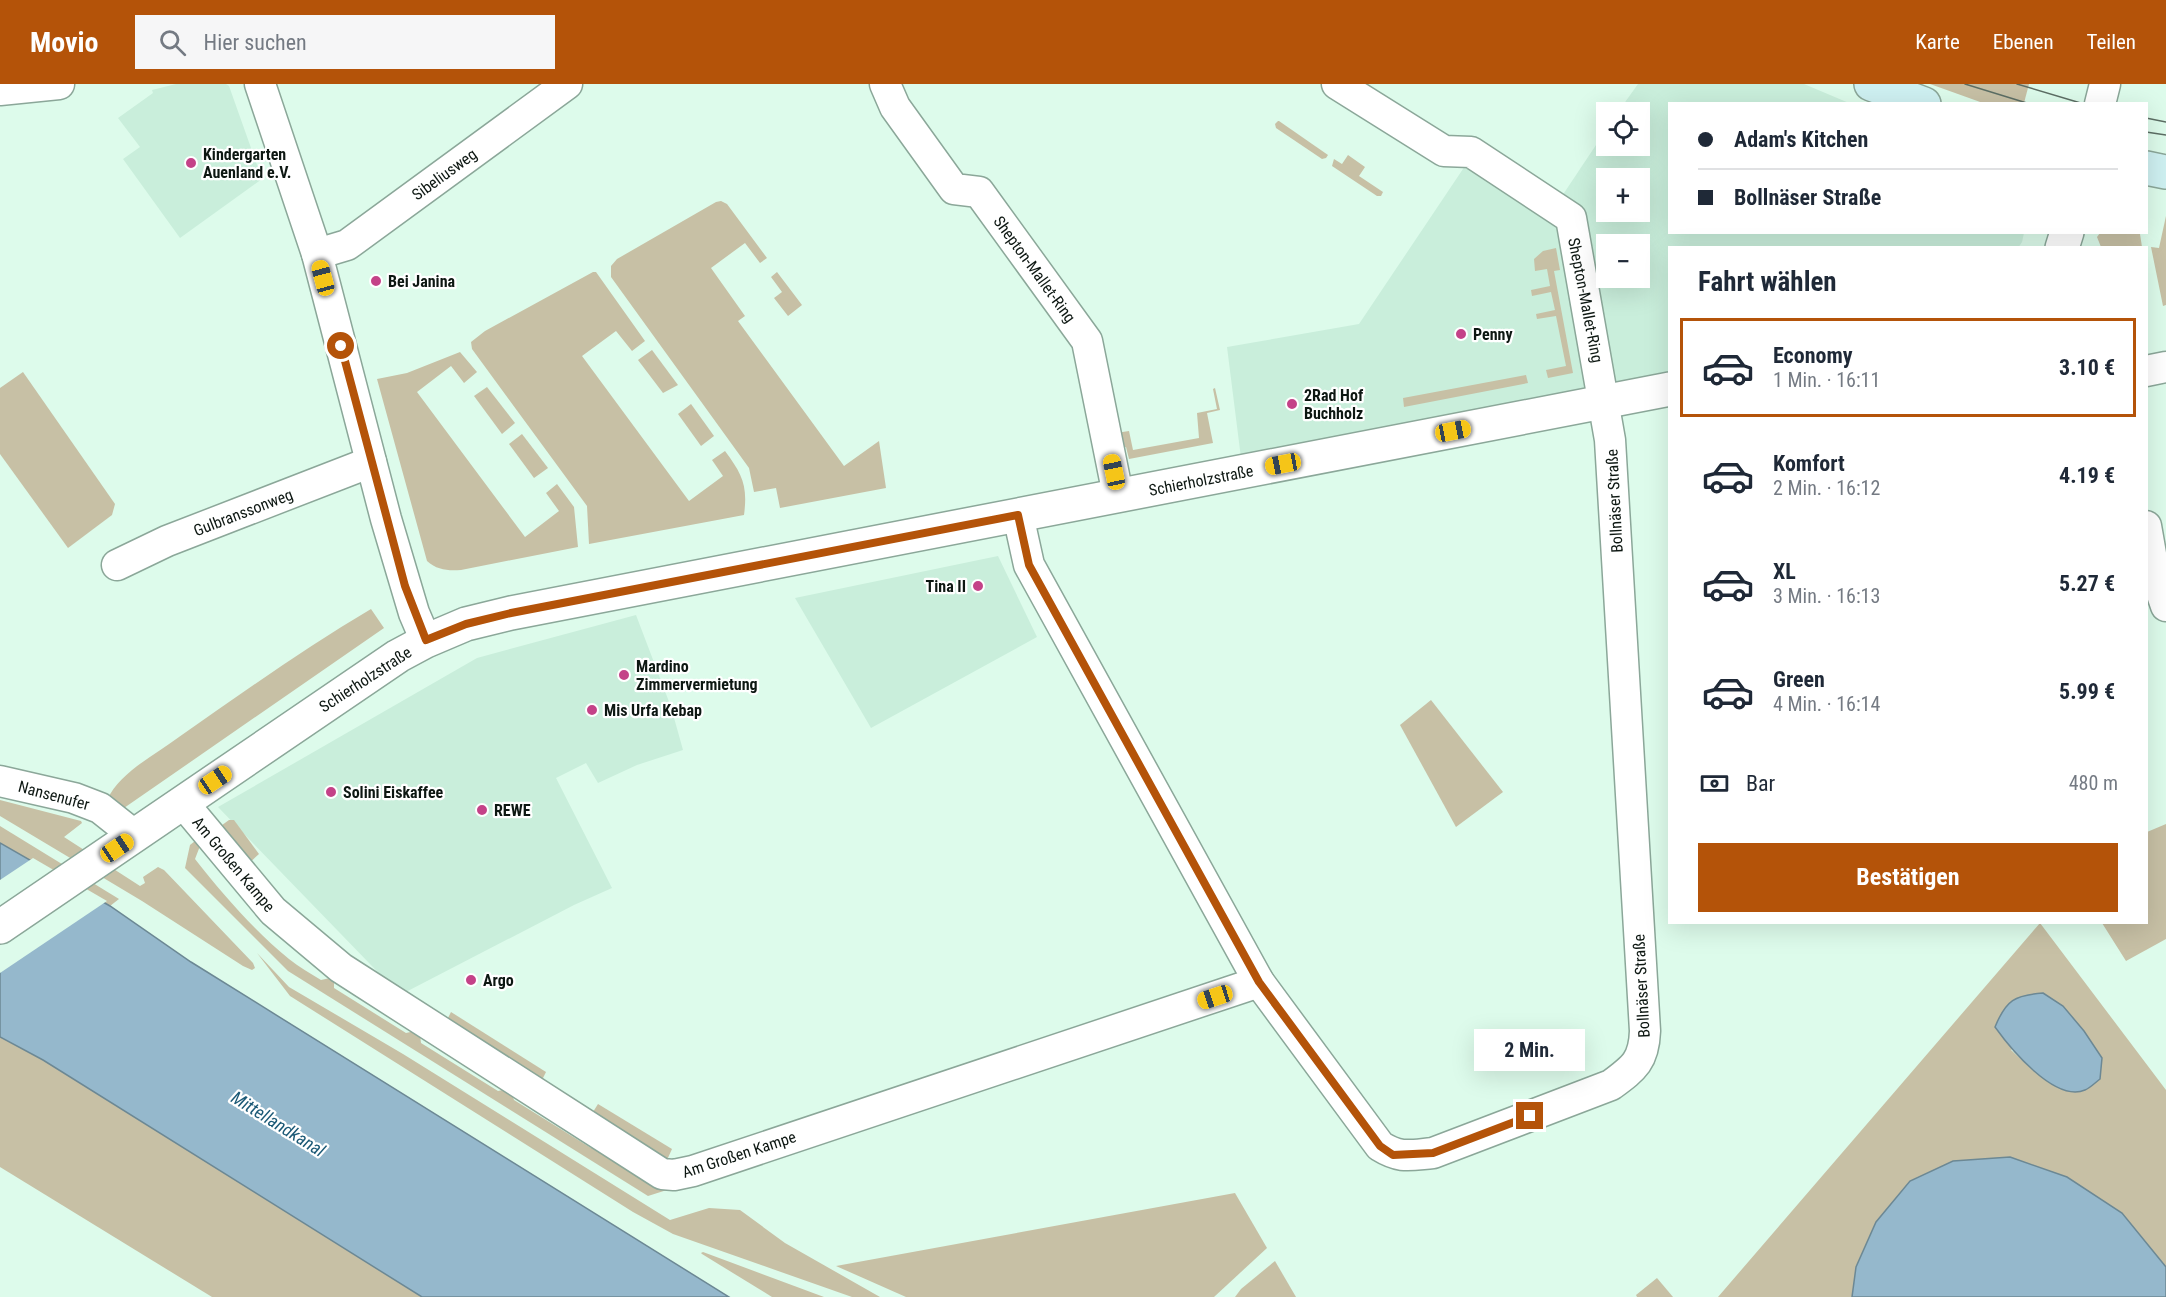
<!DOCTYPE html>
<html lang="de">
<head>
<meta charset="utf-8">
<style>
	:root { --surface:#fff; --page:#f6f6f7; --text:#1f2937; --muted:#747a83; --line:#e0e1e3; --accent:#b45309 }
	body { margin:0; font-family:"Roboto Condensed",sans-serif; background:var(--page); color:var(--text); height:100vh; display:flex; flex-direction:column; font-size:22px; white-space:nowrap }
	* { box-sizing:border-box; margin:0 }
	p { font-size:20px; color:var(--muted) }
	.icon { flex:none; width:33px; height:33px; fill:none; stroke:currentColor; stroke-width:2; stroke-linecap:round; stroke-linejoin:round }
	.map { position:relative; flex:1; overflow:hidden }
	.drawer { position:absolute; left:1668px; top:162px; width:480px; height:678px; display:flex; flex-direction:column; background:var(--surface); border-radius:0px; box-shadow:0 6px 24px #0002 }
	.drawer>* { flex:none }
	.top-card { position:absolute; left:1668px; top:18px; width:480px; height:132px; border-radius:0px; box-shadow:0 6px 24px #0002; display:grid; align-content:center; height:132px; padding:0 30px; background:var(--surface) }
	.buttons { position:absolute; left:1596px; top:18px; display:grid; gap:12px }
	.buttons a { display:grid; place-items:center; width:54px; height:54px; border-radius:0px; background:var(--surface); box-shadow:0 6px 24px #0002; font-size:30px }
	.end { position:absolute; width:27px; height:27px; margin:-14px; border:8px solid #b45309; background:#fff; box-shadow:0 0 0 3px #fff }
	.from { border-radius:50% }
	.bubble { position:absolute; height:42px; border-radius:0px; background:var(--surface); box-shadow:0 6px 24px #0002; font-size:20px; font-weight:700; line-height:42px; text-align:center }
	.car { position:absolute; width:18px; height:36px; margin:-18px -9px; border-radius:8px; box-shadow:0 0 4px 2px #0007; background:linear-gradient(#f5c518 24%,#345 0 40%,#f5c518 0 76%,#345 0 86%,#f5c518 0) }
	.top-card b { display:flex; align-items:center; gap:21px; height:57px; font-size:22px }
	.top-card b+b { border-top:2px solid var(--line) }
	.top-card i { width:15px; height:15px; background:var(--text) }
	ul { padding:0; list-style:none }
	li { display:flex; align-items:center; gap:18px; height:99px; margin:0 12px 9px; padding:0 18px; border:3px solid transparent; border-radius:0px }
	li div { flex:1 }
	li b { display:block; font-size:22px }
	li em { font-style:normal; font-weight:700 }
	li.current { border-color:var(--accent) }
	li>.icon { width:54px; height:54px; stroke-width:1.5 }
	h2 { padding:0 30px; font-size:27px; line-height:72px }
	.pay { display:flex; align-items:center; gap:15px; height:66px; padding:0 30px; font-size:22px }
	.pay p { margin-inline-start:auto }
	.button { display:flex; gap:12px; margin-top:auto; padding:12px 30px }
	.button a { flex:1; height:69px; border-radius:0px; background:var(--accent); color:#fff; font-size:24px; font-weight:700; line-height:69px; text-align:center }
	header { display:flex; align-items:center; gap:36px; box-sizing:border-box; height:84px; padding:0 30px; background:var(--accent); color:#fff }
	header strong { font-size:28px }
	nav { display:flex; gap:33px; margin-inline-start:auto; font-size:21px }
	.search { width:420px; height:54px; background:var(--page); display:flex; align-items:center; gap:15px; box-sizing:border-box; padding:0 21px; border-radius:0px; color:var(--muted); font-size:22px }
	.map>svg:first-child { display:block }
</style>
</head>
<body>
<header>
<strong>Movio</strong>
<div class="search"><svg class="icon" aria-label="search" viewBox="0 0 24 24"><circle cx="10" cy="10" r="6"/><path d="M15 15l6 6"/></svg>Hier suchen</div>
<nav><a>Karte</a><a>Ebenen</a><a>Teilen</a></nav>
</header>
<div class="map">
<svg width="2166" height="1213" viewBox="0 0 2166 1213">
	<rect width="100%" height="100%" fill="#ddfbeb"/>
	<g fill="#c9eedb" fill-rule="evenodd">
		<path d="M 176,0 L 226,0 L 229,2 L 262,95 L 180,154 L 123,75 L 140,63 L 118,34 L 153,9 L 152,6 Z"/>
		<path d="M 1638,0 L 1804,0 L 1849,19 L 1670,20 L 1670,148 L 2024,149 L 2022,158 L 2018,164 L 1670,164 L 1669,287 L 1241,374 L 1227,263 L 1359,240 L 1469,76 L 1550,130 L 1606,46 L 1606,62 L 1640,62 L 1640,28 L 1618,28 ZM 1606,94 L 1640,94 L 1640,128 L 1606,128 ZM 1606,160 L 1640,160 L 1640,194 L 1606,194 Z"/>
		<path d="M 998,472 L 1037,553 L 871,644 L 795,514 Z"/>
		<path d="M 636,531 L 671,623 L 683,666 L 637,681 L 598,699 L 586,679 L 556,694 L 612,804 L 574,821 L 400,911 L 218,723 L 477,574 Z"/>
	</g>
	<g fill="#c7c0a5" fill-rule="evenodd">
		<path d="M 1930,0 L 2029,0 L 2024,19 L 1983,19 Z"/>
		<path d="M 1278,37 L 1279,37 L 1328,71 L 1326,74 L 1322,75 L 1276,44 L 1275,40 Z"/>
		<path d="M 1348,71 L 1365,83 L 1359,92 L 1383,108 L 1381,112 L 1377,112 L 1332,82 L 1334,75 L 1342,80 Z"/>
		<path d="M 721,117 L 727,120 L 767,174 L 760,179 L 745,159 L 711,184 L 745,232 L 738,237 L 844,382 L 879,357 L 886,404 L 780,424 L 776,404 L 754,408 L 749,384 L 611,193 L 611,182 L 617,175 L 716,118 Z"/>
		<path d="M 2166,132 L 2166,221 L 2163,222 L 2151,163 L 2159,164 Z"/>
		<path d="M 2100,149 L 2140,150 L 2142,163 L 2101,163 L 2097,153 Z"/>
		<path d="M 1556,164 L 1560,186 L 1554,187 L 1573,289 L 1548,294 L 1546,286 L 1566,282 L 1556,232 L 1537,235 L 1536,230 L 1555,226 L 1551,208 L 1532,212 L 1531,206 L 1550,202 L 1547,185 L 1535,187 L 1534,175 L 1543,167 Z"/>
		<path d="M 593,188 L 596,188 L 645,257 L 632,267 L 616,247 L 582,272 L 689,417 L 723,392 L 712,376 L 725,367 C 742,390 748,401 744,431 L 589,460 L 587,422 L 472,265 L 471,258 L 485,247 Z"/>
		<path d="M 777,188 L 802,221 L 788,232 L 774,214 L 782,208 L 771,193 Z"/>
		<path d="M 652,266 L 678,301 L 663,309 L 638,276 Z"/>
		<path d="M 460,268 L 477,288 L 464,299 L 451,282 L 417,308 L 525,453 L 559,427 L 546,409 L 557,400 L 574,423 L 578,463 L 461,486 C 448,487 437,486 427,477 L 377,295 L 407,289 Z"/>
		<path d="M 23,288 L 115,420 L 112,431 L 68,464 L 0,370 L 0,304 Z"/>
		<path d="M 1526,291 L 1528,299 L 1404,323 L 1403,314 Z"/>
		<path d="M 487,303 L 515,339 L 502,350 L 474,312 Z"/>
		<path d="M 1215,304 L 1220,326 L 1207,329 L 1213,359 L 1129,375 L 1126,363 L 1120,365 L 1116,349 L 1129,347 L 1133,366 L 1199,354 L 1197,329 L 1217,325 L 1213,305 Z"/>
		<path d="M 691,320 L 714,352 L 701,362 L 678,330 Z"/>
		<path d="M 522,350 L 548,384 L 534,394 L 509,360 Z"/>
		<path d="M 371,525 L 384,544 L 124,724 L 107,716 C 120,688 155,671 179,653 C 242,609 305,564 371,525 Z"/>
		<path d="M 1431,616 L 1503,708 L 1456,743 L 1400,641 Z"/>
		<path d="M 0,716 L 81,737 L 82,739 L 64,753 L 140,802 L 145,799 L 143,793 L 158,783 L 164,786 L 253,879 L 255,884 L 252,886 L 243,882 L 142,817 L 0,732 Z"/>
		<path d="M 229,736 L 234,736 L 259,770 L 246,782 L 218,744 Z"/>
		<path d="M 2166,740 L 2166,855 L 2126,877 L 2102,839 L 2146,838 L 2147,748 Z"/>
		<path d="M 0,742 L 119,815 L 110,822 L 0,759 Z"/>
		<path d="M 195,757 L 200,762 L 195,775 C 223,811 255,847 289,875 C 299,883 310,889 321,896 L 330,894 L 334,896 L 334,904 L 406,949 L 415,947 L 420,950 L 421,959 L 498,1007 L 507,1005 L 511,1007 L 514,1016 L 591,1064 L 601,1062 L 604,1065 L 605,1072 L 636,1091 L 644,1090 L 670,1105 L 648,1112 L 288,887 L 185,784 L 190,761 Z"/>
		<path d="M 2040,839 L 2166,1006 L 2166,1183 L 2122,1129 L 1910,1097 L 1876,1138 L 1856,1183 L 1852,1213 L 1718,1213 ZM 2063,922 L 2084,947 L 2102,974 L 2065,1007 L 2036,989 L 2011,966 Z"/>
		<path d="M 257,869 L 289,903 L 403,970 L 670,1136 L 709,1124 L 740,1126 L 785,1159 L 880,1213 L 852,1213 L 673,1150 L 633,1128 L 290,912 Z"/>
		<path d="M 451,928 L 546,988 L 541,998 L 446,938 Z"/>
		<path d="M 0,953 L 43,976 L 422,1213 L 212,1213 L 0,1083 Z"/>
		<path d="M 598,1020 L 672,1065 L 667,1076 L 593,1028 Z"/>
		<path d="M 1235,1109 L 1267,1164 L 1214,1213 L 906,1213 L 836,1182 Z"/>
		<path d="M 703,1168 L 824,1213 L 772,1213 L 702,1170 L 701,1169 Z"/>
		<path d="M 1275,1177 L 1296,1213 L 1235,1213 L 1241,1205 Z"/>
		<path d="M 1657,1194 L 1673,1213 L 1637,1213 L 1636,1211 Z"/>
	</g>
	<g fill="#95b8cc" stroke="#6c8894" stroke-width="1.5">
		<path d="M 0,759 L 110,822 L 191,878 L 729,1213 L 422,1213 L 43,976 L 0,953 Z"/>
		<path d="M 2043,909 L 2063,922 L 2084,947 L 2102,974 L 2100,995 C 2096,998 2090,1004 2085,1006 C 2055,1019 2010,964 1995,943 C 2006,916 2015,911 2043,909 Z"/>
		<path d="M 2010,1073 L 2067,1093 L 2122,1129 L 2166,1183 L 2166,1213 L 1852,1213 L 1856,1183 L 1876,1138 L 1910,1097 L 1953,1077 Z"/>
	</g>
	<path fill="#ddfbeb" d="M 33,774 L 107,817 L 0,889 L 0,796 Z"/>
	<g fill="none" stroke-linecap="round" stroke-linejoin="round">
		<defs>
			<g id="minor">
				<path d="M 260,0 L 317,170 L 386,435 L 414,529 L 426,557"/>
				<path d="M 885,0 L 895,23 L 954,105 L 979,108 L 1087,257 L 1118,411"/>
				<path d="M 0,6 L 59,0"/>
				<path d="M 2100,20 L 2105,0"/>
				<path d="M 317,170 L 347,161 L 567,0"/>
				<path d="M 2146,287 L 2166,283"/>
				<path d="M 1018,431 L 1029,481 L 1259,898 L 1380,1062 C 1401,1075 1410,1071 1433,1069 L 1611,1001 C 1634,984 1644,977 1645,947 L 1610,356 L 1571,134 L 1471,68 L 1444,67 L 1337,0"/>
				<path d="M 2146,442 L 2154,487 L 2166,522"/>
				<path d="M 117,481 L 167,457 L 371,378"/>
				<path d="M 0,697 L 74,714 L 100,724 L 134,751"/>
				<path d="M 183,719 L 273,827 L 341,884 L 662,1090 L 674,1091 L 693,1087 L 1259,898"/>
			</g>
			<g id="tertiary">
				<path d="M 2062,164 L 2067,148"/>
				<path d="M 0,843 L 398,572 L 426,557 L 466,540 L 511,529 L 1670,305"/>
			</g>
			<g id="secondary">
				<path d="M 1871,0 L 1924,20"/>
				<path d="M 2146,84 L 2166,88"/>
			</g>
		</defs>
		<use href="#minor" stroke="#8ba799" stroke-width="33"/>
		<use href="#tertiary" stroke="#8ba799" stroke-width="36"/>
		<use href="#secondary" stroke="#8ba799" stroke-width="36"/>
		<use href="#minor" stroke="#fff" stroke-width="30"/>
		<use href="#tertiary" stroke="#fff" stroke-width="33"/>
		<use href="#secondary" stroke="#cef0f1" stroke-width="33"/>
		<g stroke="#5c6e64" stroke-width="1.5">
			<path d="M 1965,0 L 2030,20"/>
			<path d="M 2017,0 L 2084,20"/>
			<path d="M 2146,34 L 2166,38"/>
			<path d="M 2146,48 L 2166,51"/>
		</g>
	</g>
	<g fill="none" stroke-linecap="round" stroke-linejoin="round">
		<path stroke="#b45309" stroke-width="8" d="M 341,262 L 405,502 L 426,556 L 466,540 L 511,529 L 1018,431 L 1029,481 L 1259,898 L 1380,1062 L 1393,1071 L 1433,1069 L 1530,1032"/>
	</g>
	<g fill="#c44288" stroke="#fff" stroke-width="2">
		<circle cx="191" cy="79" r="6"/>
		<circle cx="376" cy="197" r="6"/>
		<circle cx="1461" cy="250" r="6"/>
		<circle cx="1292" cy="320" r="6"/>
		<circle cx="978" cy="502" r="6"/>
		<circle cx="624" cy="591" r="6"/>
		<circle cx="592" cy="626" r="6"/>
		<circle cx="331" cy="708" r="6"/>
		<circle cx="482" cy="726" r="6"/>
		<circle cx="471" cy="896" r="6"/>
	</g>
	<g text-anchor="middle" stroke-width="4.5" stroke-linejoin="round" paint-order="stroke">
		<g font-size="16" font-weight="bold" fill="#0d1712" stroke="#fff" text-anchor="start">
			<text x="203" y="76">Kindergarten<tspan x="203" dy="18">Auenland e.V.</tspan></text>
			<text x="388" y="203">Bei Janina</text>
			<text x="1473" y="256">Penny</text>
			<text x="1304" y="317">2Rad Hof<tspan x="1304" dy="18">Buchholz</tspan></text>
			<text x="966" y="508" text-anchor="end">Tina II</text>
			<text x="636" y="588">Mardino<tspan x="636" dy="18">Zimmervermietung</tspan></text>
			<text x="604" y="632">Mis Urfa Kebap</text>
			<text x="343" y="714">Solini Eiskaffee</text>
			<text x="494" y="732">REWE</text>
			<text x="483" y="902">Argo</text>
		</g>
		<g font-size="16" fill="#0d1712" stroke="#fff">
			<text transform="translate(444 90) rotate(-36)" y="6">Sibeliusweg</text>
			<text transform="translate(1035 185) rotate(54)" y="6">Shepton-Mallet-Ring</text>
			<text transform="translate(1586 216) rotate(79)" y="6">Shepton-Mallet-Ring</text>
			<text transform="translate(1201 396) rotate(-11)" y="6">Schierholzstraße</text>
			<text transform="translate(1614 417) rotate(-93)" y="6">Bollnäser Straße</text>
			<text transform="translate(243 428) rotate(-21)" y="6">Gulbranssonweg</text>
			<text transform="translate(365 595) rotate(-33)" y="6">Schierholzstraße</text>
			<text transform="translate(54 711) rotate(15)" y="6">Nansenufer</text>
			<text transform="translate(234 780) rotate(50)" y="6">Am Großen Kampe</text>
			<text transform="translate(1641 902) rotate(-93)" y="6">Bollnäser Straße</text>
			<text transform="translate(739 1070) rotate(-18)" y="6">Am Großen Kampe</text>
		</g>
		<g font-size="18" font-style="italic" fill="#1b5976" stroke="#fff">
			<text transform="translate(278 1040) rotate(32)" y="6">Mittellandkanal</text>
		</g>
	</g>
</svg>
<div class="buttons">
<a><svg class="icon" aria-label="locate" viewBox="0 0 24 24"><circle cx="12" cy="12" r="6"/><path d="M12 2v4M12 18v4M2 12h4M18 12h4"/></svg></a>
<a>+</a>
<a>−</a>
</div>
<i class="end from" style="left:341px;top:262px"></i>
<i class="end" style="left:1530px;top:1032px"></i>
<div class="bubble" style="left:1474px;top:945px;width:111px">2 Min.</div>
<i class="car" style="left:323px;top:194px;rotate:345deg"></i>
<i class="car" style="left:1453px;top:347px;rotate:79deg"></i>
<i class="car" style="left:1283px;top:380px;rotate:259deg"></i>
<i class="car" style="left:1114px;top:388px;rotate:348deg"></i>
<i class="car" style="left:215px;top:696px;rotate:56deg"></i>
<i class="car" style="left:117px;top:764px;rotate:56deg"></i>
<i class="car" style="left:1215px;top:913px;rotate:252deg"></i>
<div class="top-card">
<b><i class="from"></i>Adam's Kitchen</b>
<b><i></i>Bollnäser Straße</b>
</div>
<section class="drawer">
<h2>Fahrt wählen</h2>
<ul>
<li class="current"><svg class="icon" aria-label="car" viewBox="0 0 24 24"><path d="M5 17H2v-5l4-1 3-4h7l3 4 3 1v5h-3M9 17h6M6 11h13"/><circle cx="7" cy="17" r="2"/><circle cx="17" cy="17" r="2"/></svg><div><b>Economy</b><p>1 Min. · 16:11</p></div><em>3.10 €</em></li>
<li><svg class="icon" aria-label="car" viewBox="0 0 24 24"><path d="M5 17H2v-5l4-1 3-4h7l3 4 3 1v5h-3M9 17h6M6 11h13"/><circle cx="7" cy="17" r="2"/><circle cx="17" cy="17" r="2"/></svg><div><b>Komfort</b><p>2 Min. · 16:12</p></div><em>4.19 €</em></li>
<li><svg class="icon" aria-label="car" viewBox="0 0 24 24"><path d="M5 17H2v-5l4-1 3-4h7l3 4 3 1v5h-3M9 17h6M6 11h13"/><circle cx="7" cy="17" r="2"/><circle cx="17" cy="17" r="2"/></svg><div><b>XL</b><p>3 Min. · 16:13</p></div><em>5.27 €</em></li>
<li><svg class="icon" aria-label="car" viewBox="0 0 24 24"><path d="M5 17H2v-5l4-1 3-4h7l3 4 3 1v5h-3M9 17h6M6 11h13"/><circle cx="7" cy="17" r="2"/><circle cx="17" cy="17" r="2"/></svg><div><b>Green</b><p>4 Min. · 16:14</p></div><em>5.99 €</em></li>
</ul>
<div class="pay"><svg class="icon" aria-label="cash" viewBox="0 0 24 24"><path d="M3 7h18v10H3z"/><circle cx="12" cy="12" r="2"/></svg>Bar<p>480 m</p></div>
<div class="button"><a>Bestätigen</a></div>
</section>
</div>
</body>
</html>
